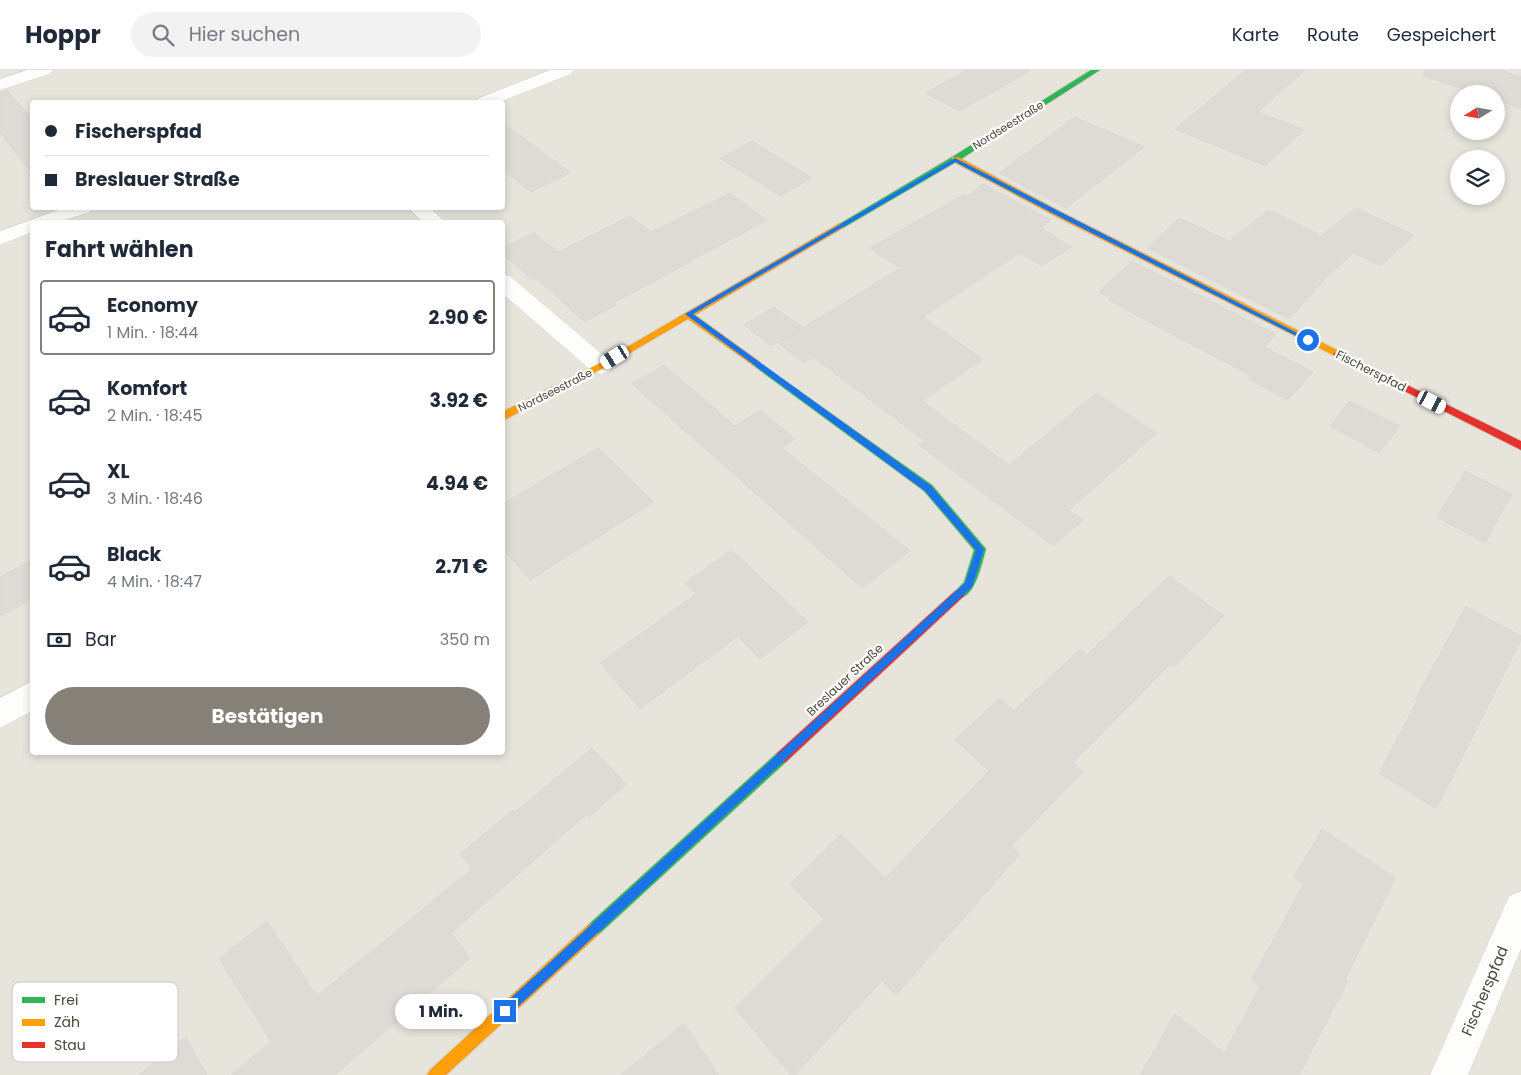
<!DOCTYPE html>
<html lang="de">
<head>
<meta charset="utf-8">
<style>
	:root { --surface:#fff; --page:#f2f2f3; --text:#1f2937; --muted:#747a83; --line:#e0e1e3; --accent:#868178 }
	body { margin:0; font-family:Poppins,sans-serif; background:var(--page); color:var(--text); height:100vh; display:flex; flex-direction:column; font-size:19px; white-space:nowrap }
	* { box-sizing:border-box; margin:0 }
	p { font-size:16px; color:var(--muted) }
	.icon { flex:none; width:28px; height:28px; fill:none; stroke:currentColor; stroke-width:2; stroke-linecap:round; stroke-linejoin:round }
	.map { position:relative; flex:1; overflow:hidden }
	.side { position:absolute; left:30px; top:150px; width:475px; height:535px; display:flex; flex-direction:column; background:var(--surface); border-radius:5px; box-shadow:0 2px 8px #0003 }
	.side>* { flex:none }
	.guide { position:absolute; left:30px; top:30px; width:475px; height:110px; border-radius:5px; box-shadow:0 2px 8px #0003; display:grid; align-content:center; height:110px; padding:0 15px; background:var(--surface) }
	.needle { width:32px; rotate:259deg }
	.buttons { position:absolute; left:1450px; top:15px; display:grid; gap:10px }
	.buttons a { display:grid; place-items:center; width:55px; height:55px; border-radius:50%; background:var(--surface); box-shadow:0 2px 8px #0003; font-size:25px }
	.end { position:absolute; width:22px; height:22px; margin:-11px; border:6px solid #1a73e8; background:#fff; box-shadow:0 0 0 2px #fff }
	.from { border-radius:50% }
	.bubble { position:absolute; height:35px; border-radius:18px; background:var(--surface); box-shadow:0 2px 8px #0003; font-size:16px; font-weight:700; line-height:35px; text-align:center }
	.car { position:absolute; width:15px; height:30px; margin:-15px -8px; border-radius:6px; box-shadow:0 0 4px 1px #0007; background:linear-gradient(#fff 24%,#345 0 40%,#fff 0 76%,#345 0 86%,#fff 0) }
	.guide b { display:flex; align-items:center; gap:18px; height:48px; font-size:19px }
	.guide b+b { border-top:1px solid var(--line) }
	.guide i { width:12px; height:12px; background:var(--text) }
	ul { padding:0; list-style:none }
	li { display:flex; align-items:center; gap:15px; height:75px; margin:0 10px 8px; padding:0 5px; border:2px solid transparent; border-radius:5px }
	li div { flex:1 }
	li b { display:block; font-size:19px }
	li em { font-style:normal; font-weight:700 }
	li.current { border-color:var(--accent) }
	li>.icon { width:45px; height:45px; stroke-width:1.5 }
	h2 { padding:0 15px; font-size:22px; line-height:60px }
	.pay { display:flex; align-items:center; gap:12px; height:55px; padding:0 15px; font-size:19px }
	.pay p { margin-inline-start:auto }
	.action { display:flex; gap:10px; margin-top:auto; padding:10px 15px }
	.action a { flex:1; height:58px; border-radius:30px; background:var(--accent); color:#fff; font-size:20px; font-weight:700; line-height:58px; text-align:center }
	header { display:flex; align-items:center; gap:30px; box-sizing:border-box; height:70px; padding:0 25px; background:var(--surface); border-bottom:1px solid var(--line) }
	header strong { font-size:24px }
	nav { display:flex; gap:28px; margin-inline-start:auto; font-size:18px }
	.search { width:350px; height:45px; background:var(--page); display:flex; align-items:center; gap:12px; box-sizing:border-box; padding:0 18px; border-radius:28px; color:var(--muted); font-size:19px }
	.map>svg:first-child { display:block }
</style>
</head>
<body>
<header>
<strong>Hoppr</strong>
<div class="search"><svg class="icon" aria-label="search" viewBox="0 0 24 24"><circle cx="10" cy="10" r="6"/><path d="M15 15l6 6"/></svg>Hier suchen</div>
<nav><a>Karte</a><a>Route</a><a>Gespeichert</a></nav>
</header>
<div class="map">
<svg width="1521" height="1005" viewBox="0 0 1521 1005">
	<rect width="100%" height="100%" fill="#f4f2ee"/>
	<path fill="#e7e4dc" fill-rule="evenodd" d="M 0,0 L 1521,0 L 1521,1005 L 0,1005 ZM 1459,24 L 1496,24 L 1496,61 L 1459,61 ZM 32,32 L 502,32 L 502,138 L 32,138 ZM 1459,89 L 1496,89 L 1496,126 L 1459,126 ZM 32,152 L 502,152 L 502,682 L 32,682 Z"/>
	<g fill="#dedbd6" stroke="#dcd9d4">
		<path d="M 967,0 L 1032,0 L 960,41 L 925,23 Z"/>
		<path d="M 1246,0 L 1305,0 L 1258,42 L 1304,60 L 1265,96 L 1175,59 Z"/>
		<path d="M 1425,0 L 1500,0 L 1521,7 L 1521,38 L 1496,30 L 1496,24 L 1478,24 L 1424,6 Z"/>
		<path d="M 7,20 L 32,49 L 32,103 L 0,63 L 0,22 Z"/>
		<path d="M 1075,47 L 1144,77 L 1066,138 L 999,103 Z"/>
		<path d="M 502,52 L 571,103 L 531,122 L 502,99 Z"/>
		<path d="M 752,71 L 812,108 L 780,126 L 720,88 Z"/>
		<path d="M 983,114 L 1051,150 L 1041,158 L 1072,177 L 1042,196 L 1020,183 L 923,247 L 983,289 L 922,331 L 1009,395 L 1096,323 L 1157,363 L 1069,440 L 1083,450 L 1053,476 L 919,375 L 925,371 L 813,287 L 804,293 L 778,273 L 802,259 L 771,276 L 744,255 L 774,237 L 803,258 L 900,198 L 869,178 L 965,124 L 968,126 Z"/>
		<path d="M 730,123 L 767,150 L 614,233 L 616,235 L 585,252 L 536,208 L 532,210 L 502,184 L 502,178 L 534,163 L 558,182 L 630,146 L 651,162 Z"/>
		<path d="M 1356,138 L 1414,165 L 1381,196 L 1354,183 L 1329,205 L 1289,249 L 1147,178 L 1179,148 L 1229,171 L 1269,140 L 1321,166 Z"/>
		<path d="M 1132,191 L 1276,264 L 1264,277 L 1313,302 L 1288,330 L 1248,309 L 1251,306 L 1108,230 L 1111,228 L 1099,222 Z"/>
		<path d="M 664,295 L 735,356 L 760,340 L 795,369 L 782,378 L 910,481 L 862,518 L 632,314 Z"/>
		<path d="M 1350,331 L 1400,356 L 1379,383 L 1330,356 Z"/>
		<path d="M 598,378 L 654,432 L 530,510 L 502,478 L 502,434 Z"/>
		<path d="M 1465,401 L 1512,424 L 1485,473 L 1437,447 Z"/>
		<path d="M 732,480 L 808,552 L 760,589 L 738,566 L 640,639 L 600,593 L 696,524 L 685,513 Z"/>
		<path d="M 32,490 L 32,529 L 0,546 L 0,507 Z"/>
		<path d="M 1169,506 L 1224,546 L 1174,597 L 1170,594 L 1073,693 L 1083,702 L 1011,776 L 1020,784 L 896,925 L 882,911 L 795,1005 L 791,1005 L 735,938 L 824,849 L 790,814 L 841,764 L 885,808 L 989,701 L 955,670 L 1000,628 L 1014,641 L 1080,579 L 1087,585 Z"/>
		<path d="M 1466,536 L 1521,566 L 1521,570 L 1436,739 L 1379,703 L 1417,631 L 1415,630 Z"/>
		<path d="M 592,678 L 626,714 L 588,748 L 586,745 L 451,863 L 470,888 L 335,1005 L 231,1005 L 271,972 L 219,888 L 267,851 L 317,926 L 472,799 L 460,784 L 513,740 L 515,742 Z"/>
		<path d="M 1322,759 L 1395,808 L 1345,909 L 1348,911 L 1299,1005 L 1140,1005 L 1175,944 L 1224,983 L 1260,917 L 1251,910 L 1304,814 L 1294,808 Z"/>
		<path d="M 684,953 L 719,1005 L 621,1005 Z"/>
		<path d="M 186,967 L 207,1005 L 139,1005 Z"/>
	</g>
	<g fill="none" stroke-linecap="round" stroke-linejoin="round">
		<defs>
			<g id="street">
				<path d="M 27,0 L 53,0 L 50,4 L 0,20 L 0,9 Z"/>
				<path d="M 550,0 L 574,0 L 571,4 L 500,32 L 476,32 L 479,28 Z"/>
				<path d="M 64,138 L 93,138 L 90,142 L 58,152 L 32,152 L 32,162 L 0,175 L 0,161 Z"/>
				<path d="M 408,138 L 430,138 L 445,152 L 423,152 Z"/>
				<path d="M 502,204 L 510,206 L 609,290 L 613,296 L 609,302 L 601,304 L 593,302 L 502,223 Z"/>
				<path d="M 32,611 L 32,641 L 0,658 L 0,628 Z"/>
				<path d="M 1521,821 L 1521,879 L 1468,1005 L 1430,1005 L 1509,826 Z"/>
			</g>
			<g id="fast">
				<path d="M 1091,0 L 1100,0 L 958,91 L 843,158 L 837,158 L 836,156 L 952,87 Z"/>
				<path d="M 757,291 L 932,415 L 986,479 C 982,492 974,534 955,527 L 953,524 L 964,512 L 974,480 L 924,421 L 754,296 L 752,294 Z"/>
				<path d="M 782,681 L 787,683 L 788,687 L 787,691 L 598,865 L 593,867 L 588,865 L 586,860 L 588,855 L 777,683 Z"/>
			</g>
			<g id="slow">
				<path d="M 952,87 L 958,87 L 1063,143 L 1341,282 L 1343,284 L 1338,287 L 1335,286 L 1057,147 L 952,91 Z"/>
				<path d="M 840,153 L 843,154 L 843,158 L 695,245 L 760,292 L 760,296 L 754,296 L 688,249 L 604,298 L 502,351 L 502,342 L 598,294 Z"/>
				<path d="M 593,853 L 598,855 L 600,860 L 598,865 L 446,1005 L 427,1005 L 430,1000 L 588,855 Z"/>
			</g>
			<g id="jam">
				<path d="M 1338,281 L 1521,371 L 1521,380 L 1335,286 L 1333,284 Z"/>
				<path d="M 959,519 L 963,521 L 965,524 L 963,527 L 787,691 L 782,693 L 777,691 L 776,687 L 777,683 L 955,521 Z"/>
			</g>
		</defs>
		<use href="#street" stroke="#d2d0cb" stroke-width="1"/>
		<use href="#fast" stroke="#d3cfc5" stroke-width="2"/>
		<use href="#slow" stroke="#d3cfc5" stroke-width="2"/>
		<use href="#jam" stroke="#d3cfc5" stroke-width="2"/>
		<use href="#street" fill="#fdfdfc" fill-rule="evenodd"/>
		<use href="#fast" fill="#30b455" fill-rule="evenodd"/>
		<use href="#slow" fill="#ff9f0a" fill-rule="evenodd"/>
		<use href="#jam" fill="#e5322d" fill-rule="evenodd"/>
	</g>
	<path fill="#1a73e8" d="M 955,88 L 1311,270 L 1306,271 L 1058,146 L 955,92 L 693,244 L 931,416 L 984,479 L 972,517 L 509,945 L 501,945 L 501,937 L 965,513 L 976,480 L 925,421 L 685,244 Z"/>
	<g text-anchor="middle" stroke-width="4.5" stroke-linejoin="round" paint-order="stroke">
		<g font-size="11" fill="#4b4439" stroke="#fff">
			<text transform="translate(1008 55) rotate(-32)" y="4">Nordseestraße</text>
			<text transform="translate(555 320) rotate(-27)" y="4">Nordseestraße</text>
		</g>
		<g font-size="12" fill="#4b4439" stroke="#fff">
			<text transform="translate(1371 301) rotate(27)" y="4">Fischerspfad</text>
			<text transform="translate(845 610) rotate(-43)" y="4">Breslauer Straße</text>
		</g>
		<g font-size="15" fill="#4b4439" stroke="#fff">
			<text transform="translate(1485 921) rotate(-67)" y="5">Fischerspfad</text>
		</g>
	</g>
	<rect x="12" y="912" width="166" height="80" rx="8" fill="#fff" stroke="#c9c7c4" stroke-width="1"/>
	<rect x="22" y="927" width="23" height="6" fill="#30b455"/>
	<rect x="22" y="949" width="23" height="7" fill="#ff9f0a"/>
	<rect x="22" y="972" width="23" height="6" fill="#e5322d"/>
	<g font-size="14" fill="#4b4439">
		<text x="54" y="935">Frei</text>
		<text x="54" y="957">Zäh</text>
		<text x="54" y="980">Stau</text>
	</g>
</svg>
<div class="buttons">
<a><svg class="needle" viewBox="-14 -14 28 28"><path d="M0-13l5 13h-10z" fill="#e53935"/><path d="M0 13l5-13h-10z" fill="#747a83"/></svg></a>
<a><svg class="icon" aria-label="layers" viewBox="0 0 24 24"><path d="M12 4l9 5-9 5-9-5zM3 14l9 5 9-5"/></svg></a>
</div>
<i class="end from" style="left:1308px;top:270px"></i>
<i class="end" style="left:505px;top:941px"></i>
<div class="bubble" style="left:395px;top:924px;width:92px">1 Min.</div>
<i class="car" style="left:615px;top:287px;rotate:239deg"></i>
<i class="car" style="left:1432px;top:332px;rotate:117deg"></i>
<div class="guide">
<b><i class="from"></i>Fischerspfad</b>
<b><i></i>Breslauer Straße</b>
</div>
<section class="side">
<h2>Fahrt wählen</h2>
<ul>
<li class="current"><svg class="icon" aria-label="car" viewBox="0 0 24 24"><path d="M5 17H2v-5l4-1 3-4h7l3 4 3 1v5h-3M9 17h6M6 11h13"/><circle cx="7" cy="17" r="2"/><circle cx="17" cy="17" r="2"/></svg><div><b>Economy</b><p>1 Min. · 18:44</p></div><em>2.90 €</em></li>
<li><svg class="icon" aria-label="car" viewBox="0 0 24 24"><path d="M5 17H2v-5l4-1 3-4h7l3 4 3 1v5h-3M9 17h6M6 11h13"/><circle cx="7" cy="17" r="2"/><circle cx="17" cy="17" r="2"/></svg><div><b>Komfort</b><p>2 Min. · 18:45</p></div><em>3.92 €</em></li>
<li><svg class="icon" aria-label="car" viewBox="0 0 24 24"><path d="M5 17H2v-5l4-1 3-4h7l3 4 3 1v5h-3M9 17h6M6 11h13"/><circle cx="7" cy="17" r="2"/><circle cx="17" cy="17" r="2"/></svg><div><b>XL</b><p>3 Min. · 18:46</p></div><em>4.94 €</em></li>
<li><svg class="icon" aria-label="car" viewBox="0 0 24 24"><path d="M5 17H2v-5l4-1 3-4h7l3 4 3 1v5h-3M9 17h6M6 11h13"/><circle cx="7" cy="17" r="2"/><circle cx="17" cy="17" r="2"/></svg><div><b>Black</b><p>4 Min. · 18:47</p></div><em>2.71 €</em></li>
</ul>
<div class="pay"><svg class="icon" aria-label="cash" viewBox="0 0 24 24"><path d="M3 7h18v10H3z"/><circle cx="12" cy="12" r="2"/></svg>Bar<p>350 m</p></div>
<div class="action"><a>Bestätigen</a></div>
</section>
</div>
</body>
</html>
